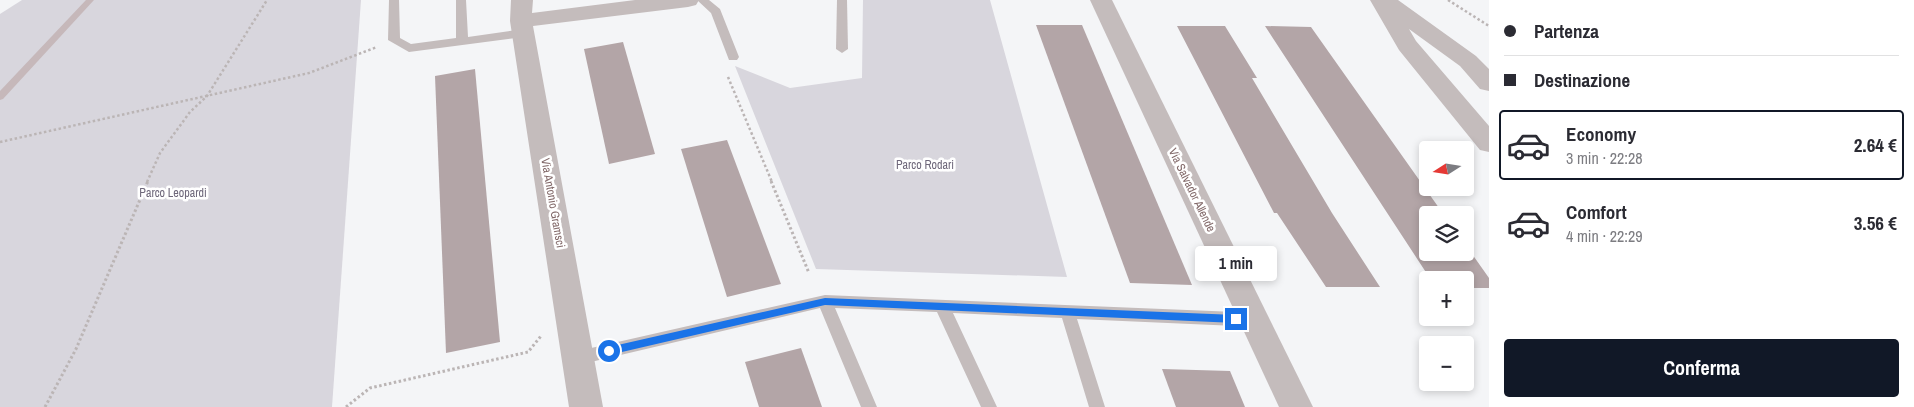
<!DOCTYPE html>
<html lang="it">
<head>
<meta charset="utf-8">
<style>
	:root { --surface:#fff; --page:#f2f2f3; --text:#2b2b33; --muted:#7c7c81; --line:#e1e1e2; --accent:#111827 }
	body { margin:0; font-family:"Archivo Narrow",sans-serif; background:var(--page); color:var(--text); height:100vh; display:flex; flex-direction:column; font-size:19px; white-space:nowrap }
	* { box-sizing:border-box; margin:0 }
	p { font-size:16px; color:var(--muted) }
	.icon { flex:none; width:28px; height:28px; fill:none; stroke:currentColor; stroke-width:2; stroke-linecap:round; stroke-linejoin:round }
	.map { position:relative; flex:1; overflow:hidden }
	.panel { display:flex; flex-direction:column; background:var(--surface); width:425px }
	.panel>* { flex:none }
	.top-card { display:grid; align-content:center; height:110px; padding:0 15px; background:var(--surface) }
	.needle { width:32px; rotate:258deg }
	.buttons { position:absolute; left:1419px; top:141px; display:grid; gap:10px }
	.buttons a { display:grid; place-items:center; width:55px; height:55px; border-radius:5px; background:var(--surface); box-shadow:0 2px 8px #0003; font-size:25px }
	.end { position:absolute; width:22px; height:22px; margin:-11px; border:6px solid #1a73e8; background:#fff; box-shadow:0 0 0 2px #fff }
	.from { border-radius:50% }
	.bubble { position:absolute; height:35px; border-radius:5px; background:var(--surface); box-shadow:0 2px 8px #0003; font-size:16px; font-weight:700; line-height:35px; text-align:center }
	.top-card b { display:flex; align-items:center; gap:18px; height:48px; font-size:19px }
	.top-card b+b { border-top:1px solid var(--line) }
	.top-card i { width:12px; height:12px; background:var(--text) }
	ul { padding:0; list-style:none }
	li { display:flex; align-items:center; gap:15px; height:70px; margin:0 10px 8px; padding:0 5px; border:2px solid transparent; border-radius:5px }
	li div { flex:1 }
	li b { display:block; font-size:19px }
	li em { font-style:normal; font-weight:700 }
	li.active { border-color:var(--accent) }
	li>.icon { width:45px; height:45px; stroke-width:1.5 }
	.primary-button { display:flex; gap:10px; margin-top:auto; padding:10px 15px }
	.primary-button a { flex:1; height:58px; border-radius:5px; background:var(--accent); color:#fff; font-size:20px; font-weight:700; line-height:58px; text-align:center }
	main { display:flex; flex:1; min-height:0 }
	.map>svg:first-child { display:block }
</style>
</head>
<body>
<main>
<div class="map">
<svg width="1489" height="407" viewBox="0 0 1489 407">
	<rect width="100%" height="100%" fill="#f4f5f7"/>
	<g fill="#d8d6dd">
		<path d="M 22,0 L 361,0 L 332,407 L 0,407 L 0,14 Z"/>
		<path d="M 863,0 L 990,0 L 1067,277 L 816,269 L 735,66 L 790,88 L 862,78 Z"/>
	</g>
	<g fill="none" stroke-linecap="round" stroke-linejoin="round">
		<path fill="#c6b8ba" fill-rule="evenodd" d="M 86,0 L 94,0 L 3,99 L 0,100 L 0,91 Z"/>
	</g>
	<g fill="#b3a5a7">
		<path d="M 1036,25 L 1082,25 L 1192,285 L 1130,283 Z"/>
		<path d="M 1177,26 L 1225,26 L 1257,78 L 1252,78 L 1332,213 L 1380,287 L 1326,287 L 1277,213 L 1274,213 Z"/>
		<path d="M 1265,26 L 1311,27 L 1444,215 L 1428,215 L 1428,252 L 1465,252 L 1465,244 L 1489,278 L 1489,288 L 1465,288 L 1465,280 L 1431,280 Z"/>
		<path d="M 623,42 L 655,154 L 609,164 L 584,49 Z"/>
		<path d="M 475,69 L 500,342 L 446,353 L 435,76 Z"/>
		<path d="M 727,140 L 781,284 L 727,297 L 681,149 Z"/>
		<path d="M 801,348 L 822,407 L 759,407 L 745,362 Z"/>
		<path d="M 1162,369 L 1230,371 L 1245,407 L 1176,407 Z"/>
	</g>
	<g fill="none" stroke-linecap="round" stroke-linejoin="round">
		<g stroke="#bbb5b5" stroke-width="2.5" stroke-dasharray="2.5 2.5" stroke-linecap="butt">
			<path d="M 1448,0 L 1489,26"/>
			<path d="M 728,77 L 772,182"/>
			<path d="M 0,142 L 309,73 L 377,47"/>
			<path d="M 147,182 L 160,153 L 190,112 L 207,96 L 267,0"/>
		</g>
		<g stroke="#bbb5b5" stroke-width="3" stroke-dasharray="2.5 2.5" stroke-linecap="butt">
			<path d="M 771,181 L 809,273"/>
			<path d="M 45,407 L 76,349 L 148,181"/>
			<path d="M 346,407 L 370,388 L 528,352 L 541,336"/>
		</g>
		<g fill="#c4bcbc" fill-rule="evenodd">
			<path d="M 389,0 L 399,0 L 400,38 L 411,44 L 456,38 L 456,0 L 466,0 L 468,37 L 523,29 L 529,33 L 523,37 L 409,52 L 388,40 Z"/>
			<path d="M 697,0 L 709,0 L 720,9 L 739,57 L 737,60 L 729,60 L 711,13 Z"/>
			<path d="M 837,0 L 847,0 L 848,49 L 842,53 L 836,49 Z"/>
			<path d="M 825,295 L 1236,312 L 1241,314 L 1244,319 L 1241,324 L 1236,326 L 1077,319 L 1105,407 L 1089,407 L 1062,318 L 953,313 L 997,407 L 981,407 L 937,312 L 835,308 L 877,407 L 861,407 L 820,308 L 578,365 L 572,363 L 570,358 L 572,353 L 578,351 Z"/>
		</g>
		<g fill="#c4bcbc" fill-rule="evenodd">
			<path d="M 511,0 L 533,0 L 532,13 L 635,0 L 699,0 L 696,5 L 688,7 L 533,26 L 603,407 L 569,407 L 510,21 Z"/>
			<path d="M 1090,0 L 1112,0 L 1313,407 L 1279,407 Z"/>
			<path d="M 1370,0 L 1398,0 L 1476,56 L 1489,69 L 1489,91 L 1480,89 L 1460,66 L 1409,29 L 1416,41 L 1489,126 L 1489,152 L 1480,150 L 1399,50 Z"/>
		</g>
	</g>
	<path fill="#1a73e8" d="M 825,298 L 1236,315 L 1241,319 L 1236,323 L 825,305 L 609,355 L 605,351 L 609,347 Z"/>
	<g text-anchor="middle" stroke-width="5" stroke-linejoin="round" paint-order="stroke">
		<g font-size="12" fill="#6e677a" stroke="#fff">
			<text x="925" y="169">Parco Rodari</text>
			<text x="173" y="197">Parco Leopardi</text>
		</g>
		<g font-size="12" fill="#826969" stroke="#fff">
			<text transform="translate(1192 190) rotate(64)" y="4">Via Salvador Allende</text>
			<text transform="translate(553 203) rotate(80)" y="4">Via Antonio Gramsci</text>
		</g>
	</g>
</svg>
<div class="buttons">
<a><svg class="needle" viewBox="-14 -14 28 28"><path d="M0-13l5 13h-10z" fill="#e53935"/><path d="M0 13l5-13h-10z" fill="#7c7c81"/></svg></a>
<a><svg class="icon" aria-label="layers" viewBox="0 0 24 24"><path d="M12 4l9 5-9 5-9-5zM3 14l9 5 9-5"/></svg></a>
<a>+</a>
<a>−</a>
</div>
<i class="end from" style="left:609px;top:351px"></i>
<i class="end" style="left:1236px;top:319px"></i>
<div class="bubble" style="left:1195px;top:246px;width:82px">1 min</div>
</div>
<section class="panel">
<div class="top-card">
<b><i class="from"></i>Partenza</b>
<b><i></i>Destinazione</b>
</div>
<ul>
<li class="active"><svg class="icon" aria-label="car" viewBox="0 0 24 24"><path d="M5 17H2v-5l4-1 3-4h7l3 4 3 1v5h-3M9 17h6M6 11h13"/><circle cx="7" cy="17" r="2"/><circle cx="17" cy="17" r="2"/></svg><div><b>Economy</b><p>3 min · 22:28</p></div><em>2.64 €</em></li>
<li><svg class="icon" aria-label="car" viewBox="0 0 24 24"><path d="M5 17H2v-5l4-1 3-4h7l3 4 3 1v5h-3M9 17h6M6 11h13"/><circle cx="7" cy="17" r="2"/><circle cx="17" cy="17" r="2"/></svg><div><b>Comfort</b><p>4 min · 22:29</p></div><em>3.56 €</em></li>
</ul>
<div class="primary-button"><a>Conferma</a></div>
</section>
</main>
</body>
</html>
